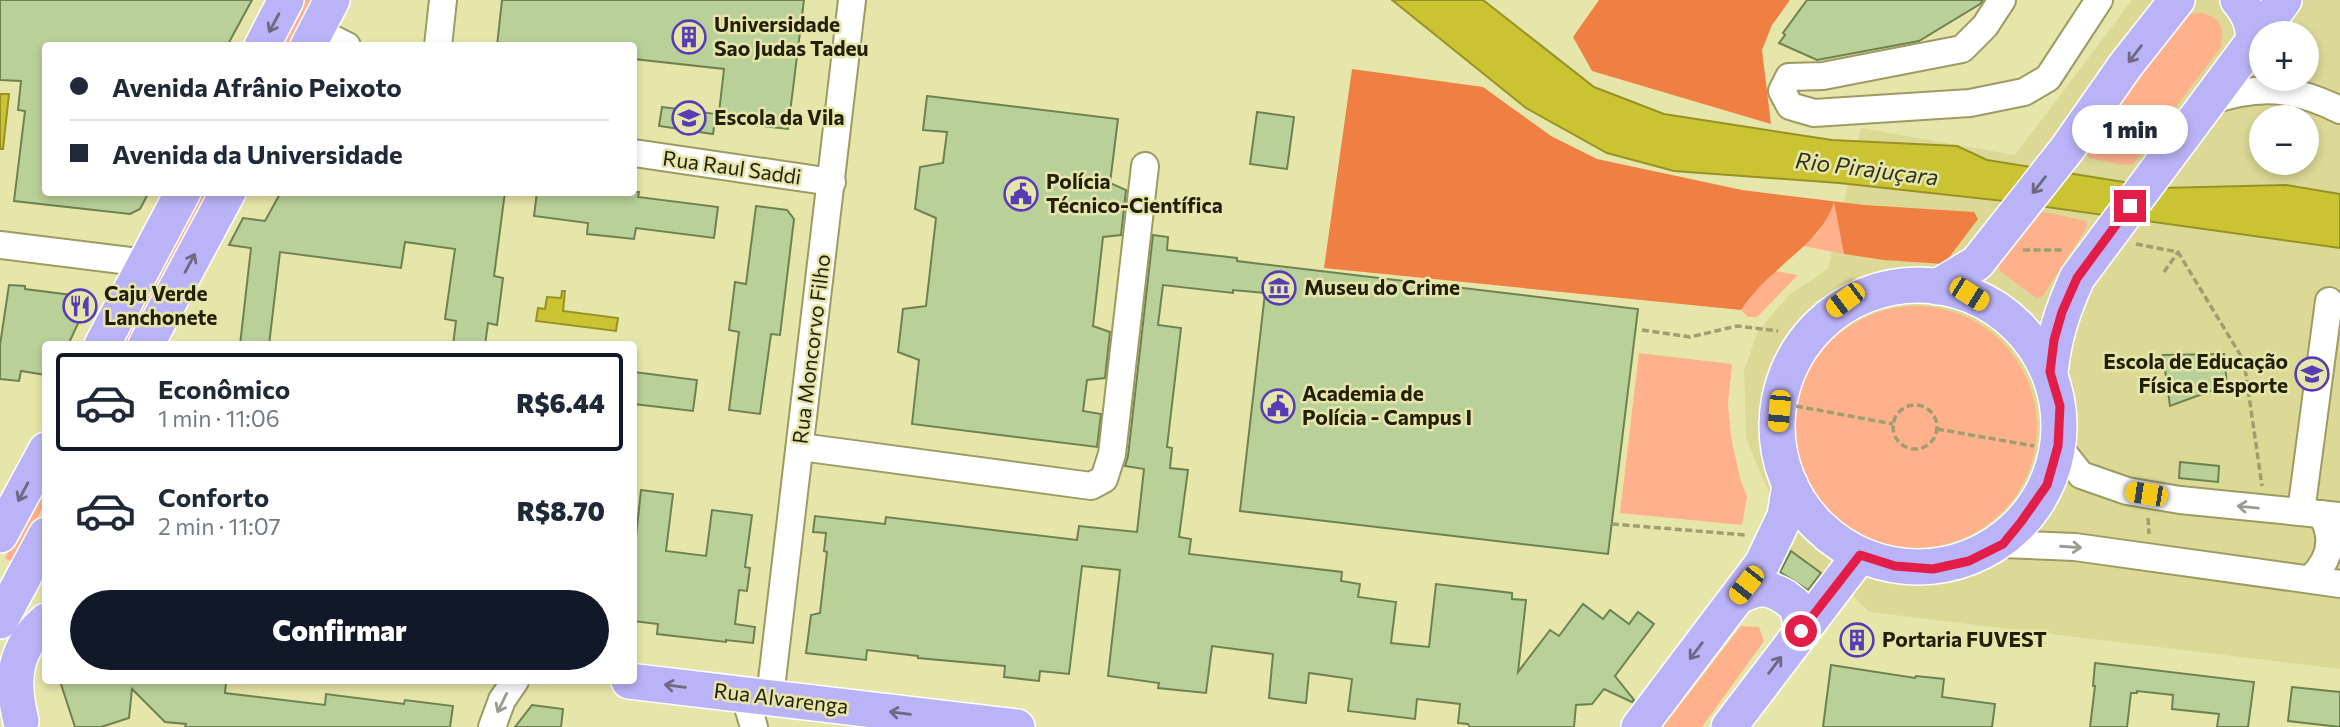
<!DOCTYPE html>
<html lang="pt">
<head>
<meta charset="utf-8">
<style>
	:root { --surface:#fff; --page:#f6f6f7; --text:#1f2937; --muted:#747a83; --line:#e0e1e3; --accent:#111827 }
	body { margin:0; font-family:Commissioner,sans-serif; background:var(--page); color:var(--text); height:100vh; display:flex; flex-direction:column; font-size:26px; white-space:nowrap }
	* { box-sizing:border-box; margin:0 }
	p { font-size:23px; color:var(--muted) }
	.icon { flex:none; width:38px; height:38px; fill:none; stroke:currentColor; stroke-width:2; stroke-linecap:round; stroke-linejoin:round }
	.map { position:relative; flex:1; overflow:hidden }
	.side { position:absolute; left:42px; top:341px; width:595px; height:343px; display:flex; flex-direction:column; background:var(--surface); border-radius:7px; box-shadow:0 4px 10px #0003 }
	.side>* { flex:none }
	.banner { position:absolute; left:42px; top:42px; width:595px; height:154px; border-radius:7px; box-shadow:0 4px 10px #0003; display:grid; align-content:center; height:154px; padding:0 28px; background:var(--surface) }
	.buttons { position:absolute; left:2249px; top:21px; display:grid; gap:14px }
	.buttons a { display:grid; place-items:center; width:70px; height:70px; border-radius:50%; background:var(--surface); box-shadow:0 4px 10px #0003; font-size:35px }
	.end { position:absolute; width:32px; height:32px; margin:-16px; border:9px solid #e11d48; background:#fff; box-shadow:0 0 0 4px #fff }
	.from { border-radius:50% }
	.bubble { position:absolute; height:49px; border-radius:24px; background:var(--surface); box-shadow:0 4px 10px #0003; font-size:23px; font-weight:800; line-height:49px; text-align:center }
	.car { position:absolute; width:21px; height:42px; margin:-21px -10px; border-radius:9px; box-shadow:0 0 5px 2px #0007; background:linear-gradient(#f5c518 24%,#345 0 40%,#f5c518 0 76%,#345 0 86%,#f5c518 0) }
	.banner b { display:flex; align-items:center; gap:24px; height:66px; font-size:26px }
	.banner b+b { border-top:2px solid var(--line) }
	.banner i { width:18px; height:18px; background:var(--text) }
	ul { padding:12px 0 0; list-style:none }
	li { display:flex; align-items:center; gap:21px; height:98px; margin:0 14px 10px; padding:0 14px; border:4px solid transparent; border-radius:7px }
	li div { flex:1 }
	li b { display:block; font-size:26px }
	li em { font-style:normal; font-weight:800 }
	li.active { border-color:var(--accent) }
	li>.icon { width:63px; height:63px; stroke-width:1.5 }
	.cta { display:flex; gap:14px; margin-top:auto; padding:14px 28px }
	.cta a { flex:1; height:80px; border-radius:42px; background:var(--accent); color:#fff; font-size:28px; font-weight:800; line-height:80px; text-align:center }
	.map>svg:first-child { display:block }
</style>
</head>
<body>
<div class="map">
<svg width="2340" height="727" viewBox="0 0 2340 727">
	<rect width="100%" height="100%" fill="#e7e6aa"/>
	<path fill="#dcd996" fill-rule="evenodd" d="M 2132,0 L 2340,0 L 2340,669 L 1869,612 L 1839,582 L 1809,597 L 1774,569 L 1794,543 L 1771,516 L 1771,498 L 1746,438 L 1744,371 L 1757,333 L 1789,295 L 1828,269 L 1861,128 L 2015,155 ZM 2261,33 L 2306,33 L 2306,79 L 2261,79 ZM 2261,117 L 2306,117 L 2306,163 L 2261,163 Z"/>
	<g fill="#feb18b">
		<path d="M 303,0 L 315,0 L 291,45 L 279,46 Z"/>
		<path d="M 2201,13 C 2221,17 2224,28 2221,47 L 2133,164 L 2125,165 L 2089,158 L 2086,148 L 2183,19 L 2190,14 Z"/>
		<path d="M 200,193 L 212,193 L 130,345 L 119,345 Z"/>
		<path d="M 1834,200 L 1844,254 L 1803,246 L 1818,233 Z"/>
		<path d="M 2044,212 L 2086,221 L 2087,227 L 2043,296 L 2036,298 L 2000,271 L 1998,263 L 2038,214 Z"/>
		<path d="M 1775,271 L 1798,275 L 1757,317 L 1748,317 L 1741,310 L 1756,290 Z"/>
		<circle cx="1916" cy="427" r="121"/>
		<path d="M 1639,353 L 1732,364 L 1728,404 L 1731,437 L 1740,478 L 1747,497 L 1742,525 L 1620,513 Z"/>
		<path d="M 45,482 L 45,503 L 14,563 L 5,558 Z"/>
		<path d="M 1741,626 L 1759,627 L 1764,641 L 1702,727 L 1663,727 Z"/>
	</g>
	<g fill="#ef7f43">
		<path d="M 1599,0 L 1790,0 L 1772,25 L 1762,50 L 1771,124 L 1592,71 L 1573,37 Z"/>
		<path d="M 1352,69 L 1483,87 L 1551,136 L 1597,159 L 1742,190 L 1864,205 L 1974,212 L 1978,219 L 1944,264 L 1884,260 L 1844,254 L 1834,202 C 1824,234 1797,251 1774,273 C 1761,284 1751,296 1741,310 L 1324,268 Z"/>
	</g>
	<g fill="#cbc432" stroke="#989225" stroke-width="2">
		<path d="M 1392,0 L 1483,0 L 1594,87 L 1664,114 L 1832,140 L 1957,146 L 1987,160 L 2161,188 L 2286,185 L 2340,194 L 2340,248 L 2004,201 L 1839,183 L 1674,171 L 1607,153 L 1526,108 Z"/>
		<path d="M 0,94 L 9,94 L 3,149 L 0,149 Z"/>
		<path d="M 562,291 L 565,291 L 563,311 L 618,318 L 616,331 L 536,321 L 538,308 L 545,309 L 547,297 L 561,298 Z"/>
	</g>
	<g fill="#b9d099" stroke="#6e824f" stroke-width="2">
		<path d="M 0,0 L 252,0 L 227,46 L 46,46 L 46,192 L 149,192 L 140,209 L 130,214 L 14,201 L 25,111 L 18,110 L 21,81 L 0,80 Z"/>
		<path d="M 502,0 L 804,0 L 788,129 L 718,121 L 724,69 L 634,59 L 634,46 L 497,46 Z"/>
		<path d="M 1807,0 L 1983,0 L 1980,4 L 1919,41 L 1817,60 L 1779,43 L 1785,35 L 1783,33 Z"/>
		<path d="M 927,96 L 1118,119 L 1110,183 L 1126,190 L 1121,235 L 1103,237 L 1093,326 L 1110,332 L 1105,378 L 1087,380 L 1083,411 L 1101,414 L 1097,447 L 912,424 L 919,360 L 898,352 L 903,309 L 926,306 L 936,218 L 915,209 L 920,167 L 943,163 L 947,132 L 923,130 Z"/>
		<path d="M 662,107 L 716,114 L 713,134 L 659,126 Z"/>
		<path d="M 1257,112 L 1294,117 L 1287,169 L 1250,164 Z"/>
		<path d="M 281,192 L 505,192 L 494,276 L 503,278 L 497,325 L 488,323 L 485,345 L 453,345 L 456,321 L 445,319 L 455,249 L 405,242 L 401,268 L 280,252 L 269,345 L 240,345 L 251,248 L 229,245 L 243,218 L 265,221 Z"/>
		<path d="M 537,192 L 639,192 L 638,197 L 718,207 L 714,238 L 636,228 L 634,239 L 587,234 L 588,223 L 534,216 Z"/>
		<path d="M 756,206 L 787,210 L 794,219 L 780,335 L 771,334 L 760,414 L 729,410 L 739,332 L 729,330 L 735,282 L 746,284 Z"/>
		<path d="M 1153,235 L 1168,237 L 1167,250 L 1237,258 L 1237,261 L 1638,309 L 1608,554 L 1240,511 L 1265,293 L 1233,290 L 1233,293 L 1163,285 L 1158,325 L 1181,328 L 1167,447 L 1172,448 L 1170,468 L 1188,470 L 1179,537 L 1191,539 L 1189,554 L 1342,572 L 1341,581 L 1360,584 L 1358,597 L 1396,602 L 1391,643 L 1429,647 L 1436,584 L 1512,593 L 1512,599 L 1526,600 L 1518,672 L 1550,630 L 1559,636 L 1583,604 L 1603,619 L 1610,610 L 1629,624 L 1638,612 L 1654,624 L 1615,676 L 1634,700 L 1632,702 L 1604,689 L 1592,704 L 1576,705 L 1574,727 L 1470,727 L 1468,724 L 1458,723 L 1460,704 L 1417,699 L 1415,719 L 1348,711 L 1352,679 L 1309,673 L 1306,703 L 1269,698 L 1273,654 L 1212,646 L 1206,693 L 1158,688 L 1159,683 L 1108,676 L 1120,570 L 1082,566 L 1069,674 L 1040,671 L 1039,681 L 1004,677 L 1005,666 L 918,658 L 918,656 L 867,650 L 866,660 L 806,653 L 811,615 L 820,613 L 827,552 L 824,551 L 826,533 L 813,532 L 815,516 L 885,524 L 886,517 L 1077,540 L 1079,526 L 1137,532 L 1144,469 L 1125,466 L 1128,456 Z"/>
		<path d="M 9,285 L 25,286 L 25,289 L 80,296 L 83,297 L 87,304 L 68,345 L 46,345 L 46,375 L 21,371 L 19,381 L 0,379 L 0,345 Z"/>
		<path d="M 2224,354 L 2227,385 L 2170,406 L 2163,355 Z"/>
		<path d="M 634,372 L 697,380 L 693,411 L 634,404 Z"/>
		<path d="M 2180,462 L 2219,466 L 2218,482 L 2179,478 Z"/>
		<path d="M 641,490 L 673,494 L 666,551 L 706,556 L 712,510 L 752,515 L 745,567 L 750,568 L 747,591 L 739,590 L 735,624 L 755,627 L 753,643 L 726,640 L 726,642 L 657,634 L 658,624 L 634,621 L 634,556 Z"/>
		<path d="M 1791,551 L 1821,573 L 1808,590 L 1780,572 Z"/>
		<path d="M 2095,663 L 2254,682 L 2248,727 L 2217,727 L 2219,714 L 2172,709 L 2173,695 L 2137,691 L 2137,693 L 2131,693 L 2127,727 L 2090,727 L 2095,686 L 2093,686 Z"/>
		<path d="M 1831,665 L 1915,678 L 1916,676 L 1944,679 L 1942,697 L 1995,704 L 1992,727 L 1823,727 Z"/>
		<path d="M 60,681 L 208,681 L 226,683 L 225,693 L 325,705 L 326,694 L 404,704 L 405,700 L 453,706 L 450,727 L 185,727 L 186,724 L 165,722 L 132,689 L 129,718 L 101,727 L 75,727 Z"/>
		<path d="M 2292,687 L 2340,692 L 2340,727 L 2288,721 Z"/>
		<path d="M 532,705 L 563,709 L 561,727 L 515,727 Z"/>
	</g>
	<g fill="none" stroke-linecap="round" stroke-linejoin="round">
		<defs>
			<g id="minor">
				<path d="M 2002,0 L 1985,26 L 1962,49 L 1823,76 L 1789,77 L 1782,91 L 1790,106 L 1814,113 L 1970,103 L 2024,92 L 2048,78 L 2099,0"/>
				<path d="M 315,30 L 347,46"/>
				<path d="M 438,46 L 443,0"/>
				<path d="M 2210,101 C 2260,84 2293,87 2340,110"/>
				<path d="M 634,153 L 832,182"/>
				<path d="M 0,245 L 146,263"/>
				<path d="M 2058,446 L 2081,475 L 2127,491 L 2180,500 L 2340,516"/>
				<path d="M 801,447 L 1091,486 L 1104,479 L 1112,454 L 1145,166"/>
				<path d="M 2301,512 L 2329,301"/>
				<path d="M 2003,544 L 2075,547 L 2340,584"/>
				<path d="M 2310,579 C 2330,561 2336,538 2321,514"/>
				<path d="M 744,694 L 754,727"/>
				<path d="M 770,697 L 852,0"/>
				<path d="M 492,727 L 502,700 L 515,681"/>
			</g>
			<g id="major">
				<path d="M 2238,0 C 2249,13 2253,23 2254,40"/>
				<path d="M 262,46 L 286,0"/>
				<path d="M 308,46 L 332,0"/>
				<circle cx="1918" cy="426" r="141"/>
				<path d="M 1937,287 L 1977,263 L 2067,149 L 2125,66 L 2177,0"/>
				<path d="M 102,345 L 183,192"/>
				<path d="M 146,345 L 228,192"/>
				<path d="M 2050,372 C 2054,336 2062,312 2077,278 L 2284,0"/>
				<path d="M 0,535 L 46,450"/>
				<path d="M 1738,597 C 1756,587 1767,586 1785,597 C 1786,598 1793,603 1794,604 C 1800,611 1800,622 1801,631"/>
				<path d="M 0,621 L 46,535"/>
				<path d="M 629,681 L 1017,727"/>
				<path d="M 21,721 C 11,681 13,649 46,621"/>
				<path d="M 1639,727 L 1762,564 L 1785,516 L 1790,484"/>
				<path d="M 1729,727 L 1860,555"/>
			</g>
		</defs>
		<use href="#minor" stroke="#9d9b62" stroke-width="30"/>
		<use href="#major" stroke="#fff" stroke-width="38"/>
		<g stroke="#9f9e6f" stroke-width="3.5" stroke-dasharray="7 3.5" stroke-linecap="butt">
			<path d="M 2136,244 L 2178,252 L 2244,361 L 2262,486"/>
			<path d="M 2023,250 L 2065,250"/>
			<path d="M 2164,272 L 2178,252"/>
			<path d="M 1642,330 L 1690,337 L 1737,326 L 1778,331"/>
			<circle cx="1915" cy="427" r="22"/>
			<path d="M 1796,406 L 1893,424"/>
			<path d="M 1937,429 L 2034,446"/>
			<path d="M 2148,518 L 2149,534"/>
			<path d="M 1612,524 L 1746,535"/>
		</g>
		<use href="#minor" stroke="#fff" stroke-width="26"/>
		<use href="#major" stroke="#bbb3f7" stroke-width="35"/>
	</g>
	<defs><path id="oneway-shaft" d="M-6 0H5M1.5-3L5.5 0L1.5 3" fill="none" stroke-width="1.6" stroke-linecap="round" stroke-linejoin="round" transform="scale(1.75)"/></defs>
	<g stroke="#6e6980">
		<use href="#oneway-shaft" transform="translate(274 23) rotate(118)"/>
		<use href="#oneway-shaft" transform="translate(2135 54) rotate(128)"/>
		<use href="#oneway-shaft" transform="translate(2039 185) rotate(128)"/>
		<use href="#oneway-shaft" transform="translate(190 263) rotate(-62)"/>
		<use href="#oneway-shaft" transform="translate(23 492) rotate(118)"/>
		<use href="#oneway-shaft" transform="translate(1696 651) rotate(127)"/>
		<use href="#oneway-shaft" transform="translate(1775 665) rotate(-53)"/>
		<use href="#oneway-shaft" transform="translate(675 686) rotate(-173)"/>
		<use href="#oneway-shaft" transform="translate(900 713) rotate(-173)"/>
	</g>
	<g stroke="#9b9a90">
		<use href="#oneway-shaft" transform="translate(2248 507) rotate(-174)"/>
		<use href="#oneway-shaft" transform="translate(2071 547) rotate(4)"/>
		<use href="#oneway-shaft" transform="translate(502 703) rotate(116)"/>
	</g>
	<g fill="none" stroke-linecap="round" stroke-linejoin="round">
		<path stroke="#e11d48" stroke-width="9" d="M 1801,631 L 1860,555 L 1895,566 L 1933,569 L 1969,561 L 2003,544 L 2021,522 L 2047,485 L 2058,446 L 2060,406 L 2050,372 L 2054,340 L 2062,312 L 2077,278 L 2130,206"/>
	</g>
	<defs>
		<symbol id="building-ring" viewBox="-11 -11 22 22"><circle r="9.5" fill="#e7e6aa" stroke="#563db5" stroke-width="1.5"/><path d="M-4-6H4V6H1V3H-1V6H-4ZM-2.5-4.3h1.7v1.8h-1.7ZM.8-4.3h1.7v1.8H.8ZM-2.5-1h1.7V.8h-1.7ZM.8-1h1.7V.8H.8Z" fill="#563db5"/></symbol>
		<symbol id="school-ring" viewBox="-11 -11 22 22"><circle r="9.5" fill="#e7e6aa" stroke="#563db5" stroke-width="1.5"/><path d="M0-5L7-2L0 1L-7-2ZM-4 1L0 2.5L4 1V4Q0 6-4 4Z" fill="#563db5"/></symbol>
		<symbol id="civic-ring" viewBox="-11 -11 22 22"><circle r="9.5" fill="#e7e6aa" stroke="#563db5" stroke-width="1.5"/><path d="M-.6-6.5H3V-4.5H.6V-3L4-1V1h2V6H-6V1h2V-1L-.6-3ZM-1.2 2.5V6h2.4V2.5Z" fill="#563db5"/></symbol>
		<symbol id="museum-ring" viewBox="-11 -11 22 22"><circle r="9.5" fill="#e7e6aa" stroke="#563db5" stroke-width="1.5"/><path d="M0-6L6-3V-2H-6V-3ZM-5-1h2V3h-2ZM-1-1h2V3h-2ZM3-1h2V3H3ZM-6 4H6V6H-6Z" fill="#563db5"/></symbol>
		<symbol id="restaurant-ring" viewBox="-11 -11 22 22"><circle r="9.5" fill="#e7e6aa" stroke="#563db5" stroke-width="1.5"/><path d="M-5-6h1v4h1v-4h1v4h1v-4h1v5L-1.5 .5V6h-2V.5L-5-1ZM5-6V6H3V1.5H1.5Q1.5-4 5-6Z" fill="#563db5"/></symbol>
		<symbol id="university-ring" viewBox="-11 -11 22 22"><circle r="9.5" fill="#e7e6aa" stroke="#563db5" stroke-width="1.5"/><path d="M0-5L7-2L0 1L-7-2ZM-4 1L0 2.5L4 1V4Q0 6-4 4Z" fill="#563db5"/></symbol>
	</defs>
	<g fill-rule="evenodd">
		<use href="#building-ring" x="670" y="18" width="38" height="38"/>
		<use href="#school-ring" x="670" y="99" width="38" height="38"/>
		<use href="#civic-ring" x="1002" y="175" width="38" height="38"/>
		<use href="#museum-ring" x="1260" y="269" width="38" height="38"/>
		<use href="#restaurant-ring" x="61" y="287" width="38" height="38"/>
		<use href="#university-ring" x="2293" y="355" width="38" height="38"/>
		<use href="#civic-ring" x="1259" y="387" width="38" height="38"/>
		<use href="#building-ring" x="1838" y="621" width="38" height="38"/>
	</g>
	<g text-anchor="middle" stroke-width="5" stroke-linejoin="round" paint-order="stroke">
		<g font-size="21" font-weight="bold" fill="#211f08" stroke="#e7e6aa" text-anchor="start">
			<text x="714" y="32">Universidade<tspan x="714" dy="24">Sao Judas Tadeu</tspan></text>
			<text x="714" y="125">Escola da Vila</text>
			<text x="1046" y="189">Polícia<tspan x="1046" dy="24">Técnico-Científica</tspan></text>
			<text x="1304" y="295">Museu do Crime</text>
			<text x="104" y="301">Caju Verde<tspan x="104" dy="24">Lanchonete</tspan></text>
			<text x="2288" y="369" text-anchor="end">Escola de Educação<tspan x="2288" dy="24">Física e Esporte</tspan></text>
			<text x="1302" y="401">Academia de<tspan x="1302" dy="24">Polícia - Campus I</tspan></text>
			<text x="1882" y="647">Portaria FUVEST</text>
		</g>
		<g font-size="21" fill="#211f08" stroke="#e7e6aa">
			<text transform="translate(732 168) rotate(8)" y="7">Rua Raul Saddi</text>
			<text transform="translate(812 349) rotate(-83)" y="7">Rua Moncorvo Filho</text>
			<text transform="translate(781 699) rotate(7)" y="7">Rua Alvarenga</text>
		</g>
		<g font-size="23" font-style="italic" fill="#302f18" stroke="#e7e6aa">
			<text transform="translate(1867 169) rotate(7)" y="8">Rio Pirajuçara</text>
		</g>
	</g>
</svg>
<div class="buttons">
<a>+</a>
<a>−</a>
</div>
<i class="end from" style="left:1801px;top:631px"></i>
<i class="end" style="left:2130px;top:206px"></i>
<div class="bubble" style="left:2072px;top:105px;width:116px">1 min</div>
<i class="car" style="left:1969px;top:294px;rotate:122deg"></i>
<i class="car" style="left:1845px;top:300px;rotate:233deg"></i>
<i class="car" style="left:1779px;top:411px;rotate:185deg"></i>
<i class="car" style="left:2146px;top:494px;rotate:279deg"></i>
<i class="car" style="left:1746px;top:585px;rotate:218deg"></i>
<div class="banner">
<b><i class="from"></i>Avenida Afrânio Peixoto</b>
<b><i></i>Avenida da Universidade</b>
</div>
<section class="side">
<ul>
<li class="active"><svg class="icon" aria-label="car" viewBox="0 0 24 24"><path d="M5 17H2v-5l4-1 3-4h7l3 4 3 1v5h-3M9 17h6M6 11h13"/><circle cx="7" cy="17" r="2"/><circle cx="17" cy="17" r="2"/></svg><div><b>Econômico</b><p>1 min · 11:06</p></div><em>R$6.44</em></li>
<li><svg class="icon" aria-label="car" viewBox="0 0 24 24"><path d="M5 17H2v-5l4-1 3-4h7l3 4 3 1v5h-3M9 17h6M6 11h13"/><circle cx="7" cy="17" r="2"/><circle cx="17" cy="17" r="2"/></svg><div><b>Conforto</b><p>2 min · 11:07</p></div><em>R$8.70</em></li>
</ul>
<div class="cta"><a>Confirmar</a></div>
</section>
</div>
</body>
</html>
